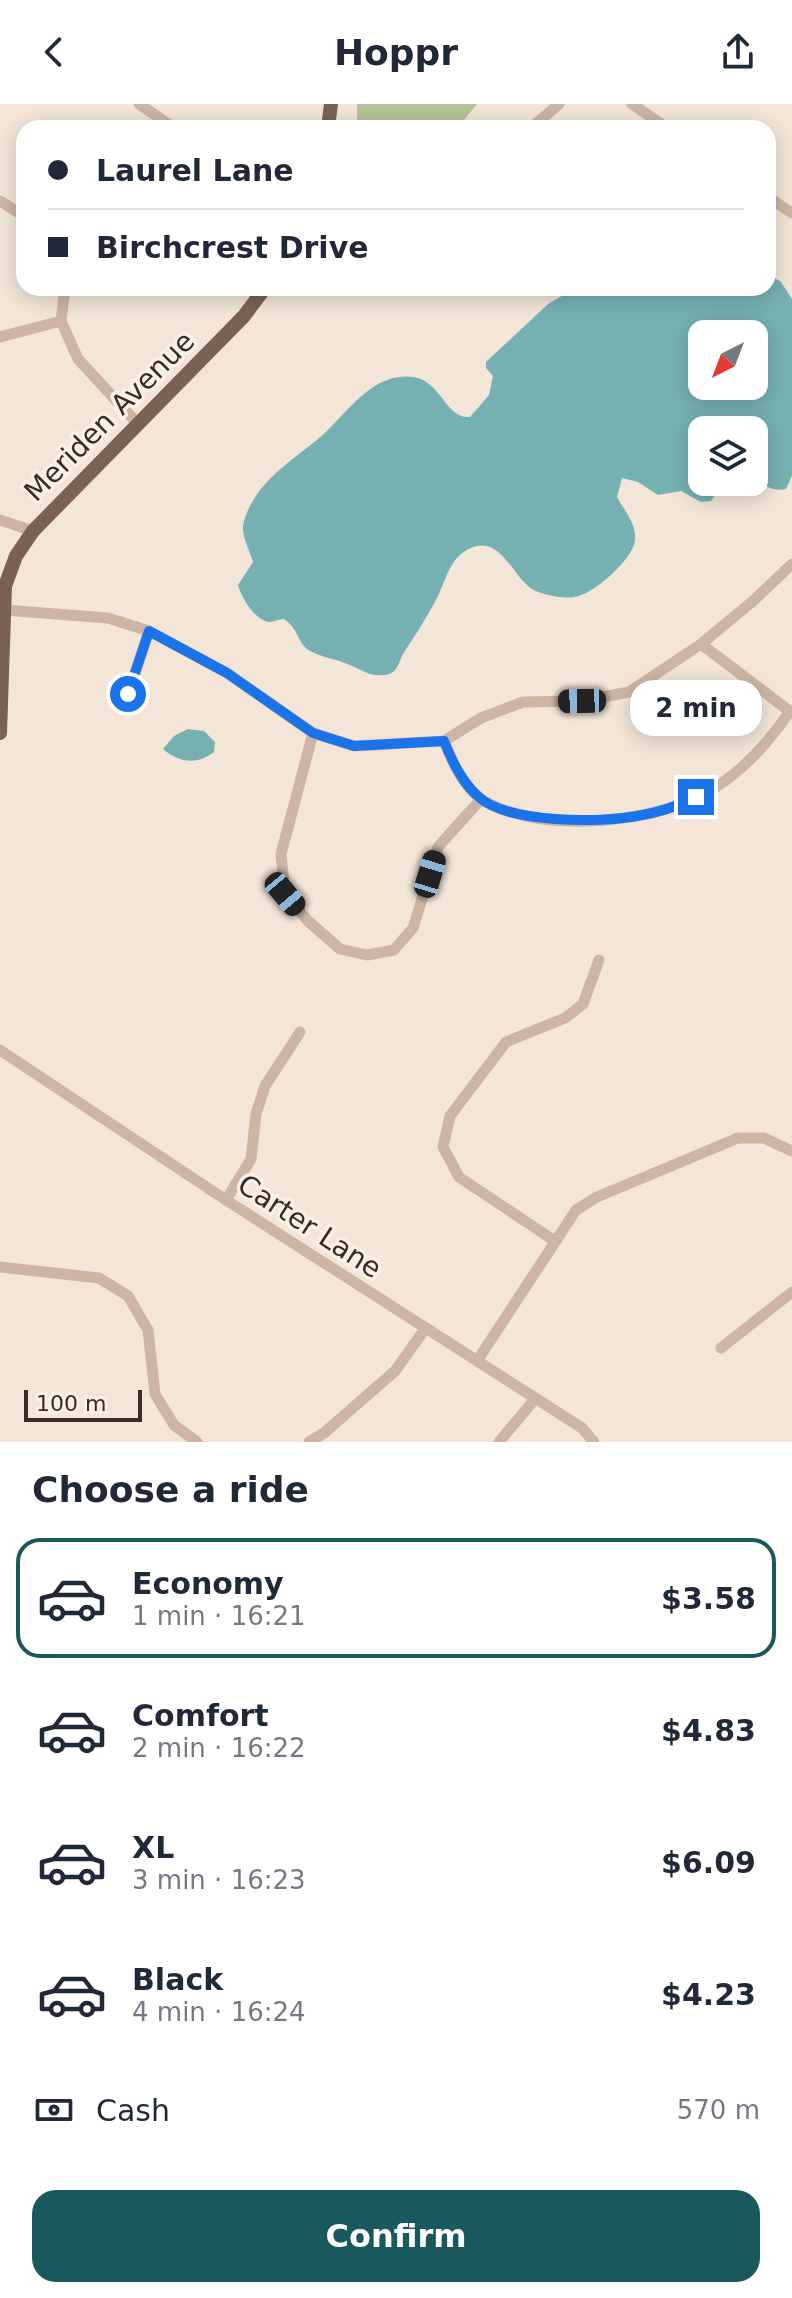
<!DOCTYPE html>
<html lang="en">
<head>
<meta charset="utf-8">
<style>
	:root { --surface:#fff; --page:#f2f2f3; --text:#1f2937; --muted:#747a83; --line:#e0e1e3; --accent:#19585b }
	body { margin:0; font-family:"DejaVu Sans",sans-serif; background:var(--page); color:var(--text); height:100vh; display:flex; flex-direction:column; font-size:30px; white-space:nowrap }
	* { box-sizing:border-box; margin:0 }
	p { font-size:26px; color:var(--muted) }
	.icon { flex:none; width:44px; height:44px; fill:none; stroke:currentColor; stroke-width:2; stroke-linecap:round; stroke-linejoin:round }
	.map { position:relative; height:1338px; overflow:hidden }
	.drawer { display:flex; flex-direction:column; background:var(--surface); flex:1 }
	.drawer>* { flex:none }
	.top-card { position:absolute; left:16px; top:16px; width:760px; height:176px; border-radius:24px; box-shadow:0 4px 20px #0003; display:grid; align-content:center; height:176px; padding:0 32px; background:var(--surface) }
	.needle { width:52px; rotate:222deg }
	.buttons { position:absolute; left:688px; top:216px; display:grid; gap:16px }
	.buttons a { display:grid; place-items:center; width:80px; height:80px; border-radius:16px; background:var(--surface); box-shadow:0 4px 20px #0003; font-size:40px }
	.scale { position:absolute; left:24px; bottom:20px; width:118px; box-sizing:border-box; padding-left:8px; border:4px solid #372b26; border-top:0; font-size:22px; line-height:28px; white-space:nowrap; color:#372b26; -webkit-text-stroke:6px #faf0e6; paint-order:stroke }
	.end { position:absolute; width:36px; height:36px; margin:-18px; border:10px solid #1a73e8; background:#fff; box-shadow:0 0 0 4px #fff }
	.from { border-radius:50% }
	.bubble { position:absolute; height:56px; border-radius:24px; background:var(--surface); box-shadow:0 4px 20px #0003; font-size:26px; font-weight:700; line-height:56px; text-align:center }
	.car { position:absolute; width:24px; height:48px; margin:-24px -12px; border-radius:10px; box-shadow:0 0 6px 2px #0007; background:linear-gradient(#222 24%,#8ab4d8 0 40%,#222 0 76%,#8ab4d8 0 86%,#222 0) }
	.top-card b { display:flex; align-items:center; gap:28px; height:76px; font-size:30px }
	.top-card b+b { border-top:2px solid var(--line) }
	.top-card i { width:20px; height:20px; background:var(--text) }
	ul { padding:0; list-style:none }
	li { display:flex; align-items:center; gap:24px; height:120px; margin:0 16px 12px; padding:0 16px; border:4px solid transparent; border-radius:24px }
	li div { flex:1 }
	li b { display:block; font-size:30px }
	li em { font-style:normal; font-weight:700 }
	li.on { border-color:var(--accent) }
	li>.icon { width:72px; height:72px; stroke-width:1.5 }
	h2 { padding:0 32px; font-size:36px; line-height:96px }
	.pay { display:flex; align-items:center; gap:20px; height:88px; padding:0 32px; font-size:30px }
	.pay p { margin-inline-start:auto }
	.action { display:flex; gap:16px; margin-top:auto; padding:16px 32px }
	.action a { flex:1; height:92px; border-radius:24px; background:var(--accent); color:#fff; font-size:32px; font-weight:700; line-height:92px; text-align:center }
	header { display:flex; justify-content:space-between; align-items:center; height:104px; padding:0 32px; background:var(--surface); font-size:36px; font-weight:700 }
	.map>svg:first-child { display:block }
</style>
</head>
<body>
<header><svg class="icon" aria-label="back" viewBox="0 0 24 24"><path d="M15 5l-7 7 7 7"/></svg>Hoppr<svg class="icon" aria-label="share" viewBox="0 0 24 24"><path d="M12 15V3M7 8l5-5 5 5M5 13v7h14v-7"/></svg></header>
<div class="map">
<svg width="792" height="1338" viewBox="0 0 792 1338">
	<rect width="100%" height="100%" fill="#f3e6d9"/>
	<path fill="#b6c398" d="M 357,0 L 477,0 L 463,17 L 450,24 L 360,24 L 357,18 Z"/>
	<g fill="#76b1b2" fill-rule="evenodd">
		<path d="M 768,170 L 781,178 L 792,195 L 792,372 L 786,385 C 751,392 754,347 754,326 L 702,326 L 702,378 L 723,378 L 711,397 L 701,398 L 681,387 L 658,391 L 638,378 L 622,374 L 617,393 C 624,406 637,420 635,437 C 632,456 593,491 574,493 C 563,495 542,491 532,485 C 515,475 502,436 477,442 C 449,449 447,476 435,498 C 425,516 414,533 403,550 C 400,555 399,562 395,566 C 393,569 387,571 384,571 C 369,573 363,566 350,561 C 337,555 323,554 310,547 C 296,538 300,526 284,515 C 277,515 272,520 265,517 C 252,512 241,492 238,481 L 253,458 C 249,444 240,430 244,417 C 255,379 290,358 318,335 C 345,313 371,267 413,273 C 442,277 445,315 470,313 L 489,291 L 493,272 L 486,264 L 486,258 L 548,200 L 575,184 L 768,184 ZM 702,230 L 754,230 L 754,282 L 702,282 Z"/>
		<path d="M 188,625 L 204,627 L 215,638 L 214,648 C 198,661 179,659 163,645 L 174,632 Z"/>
	</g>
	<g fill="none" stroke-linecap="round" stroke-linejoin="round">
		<g stroke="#ccb5a4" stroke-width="11">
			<path d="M 139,0 L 174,24"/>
			<path d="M 632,0 L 667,24"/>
			<path d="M 531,24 L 559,0"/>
			<path d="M 768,93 L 792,109"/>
			<path d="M 0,97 L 24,112"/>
			<path d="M 65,184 L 61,217 L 78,255 L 137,319"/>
			<path d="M 0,233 L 61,217"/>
			<path d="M 0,416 L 33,427"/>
			<path d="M 4,506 L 108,514 L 149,527 L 227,569 L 313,629 L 354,642 L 444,637 L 481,614 L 523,598 L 582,597 L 629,588 L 701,540 L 753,497 L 792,460"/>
			<path d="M 701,540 L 792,609"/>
			<path d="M 128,590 L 149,527"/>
			<path d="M 313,629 L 281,750 L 285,790 L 308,817 L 340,845 L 367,851 L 394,846 L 413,824 L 438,743 L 481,695"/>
			<path d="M 444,637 C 452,657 464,685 484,697 C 542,730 657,720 713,685 C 745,665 769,638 790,607"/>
			<path d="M 0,946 L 226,1096 L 582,1324 L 594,1338"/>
			<path d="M 226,1096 L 251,1055 L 256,1010 L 265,982 L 300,928"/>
			<path d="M 555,1137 L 459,1073 L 443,1043 L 450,1012 L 506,938 L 565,914 L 583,900 L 599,856"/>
			<path d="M 0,1163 L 99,1174 L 128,1192 L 148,1226 L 155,1290 L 174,1321 L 197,1338"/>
			<path d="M 721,1244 L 792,1188"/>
			<path d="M 477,1257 L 576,1106 L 597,1093 L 738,1034 L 764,1034 L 792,1047"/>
			<path d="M 309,1338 L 324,1329 L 395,1267 L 425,1225"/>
			<path d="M 499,1338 L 535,1295"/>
		</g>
		<g stroke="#7a6156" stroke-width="14">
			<path d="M 328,24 L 331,0"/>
			<path d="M 0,629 L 5,482 L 16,452 L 33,427 L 244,212 L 265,184"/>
		</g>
	</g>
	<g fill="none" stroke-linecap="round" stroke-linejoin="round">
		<path stroke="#1a73e8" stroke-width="10" d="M 128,590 L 149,527 L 227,569 L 313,629 L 354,642 L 444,637 C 452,657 462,679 480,694 C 509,719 600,719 637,712 C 657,709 678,702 696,693"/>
	</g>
	<g text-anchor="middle" stroke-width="7" stroke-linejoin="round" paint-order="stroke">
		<g font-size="28" fill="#372b26" stroke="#faf0e6">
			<text transform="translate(109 312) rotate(-45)" y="10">Meriden Avenue</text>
			<text transform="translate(310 1122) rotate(33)" y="10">Carter Lane</text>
		</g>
	</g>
</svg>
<div class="buttons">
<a><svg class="needle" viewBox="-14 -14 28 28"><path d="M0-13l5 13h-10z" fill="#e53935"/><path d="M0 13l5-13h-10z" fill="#747a83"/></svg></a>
<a><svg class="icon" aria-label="layers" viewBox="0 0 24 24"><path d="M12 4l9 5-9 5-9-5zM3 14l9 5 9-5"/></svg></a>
</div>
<div class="scale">100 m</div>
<i class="end from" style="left:128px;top:590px"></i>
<i class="end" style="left:696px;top:693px"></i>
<div class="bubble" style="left:630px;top:576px;width:132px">2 min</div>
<i class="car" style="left:582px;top:597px;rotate:269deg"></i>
<i class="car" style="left:430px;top:770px;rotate:17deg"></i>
<i class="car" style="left:285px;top:790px;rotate:140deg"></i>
<div class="top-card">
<b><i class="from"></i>Laurel Lane</b>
<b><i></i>Birchcrest Drive</b>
</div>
</div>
<section class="drawer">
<h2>Choose a ride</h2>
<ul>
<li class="on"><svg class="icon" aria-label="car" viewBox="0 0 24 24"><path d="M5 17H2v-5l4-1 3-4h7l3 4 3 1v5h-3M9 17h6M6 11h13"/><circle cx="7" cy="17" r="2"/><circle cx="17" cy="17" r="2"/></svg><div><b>Economy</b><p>1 min · 16:21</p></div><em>$3.58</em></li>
<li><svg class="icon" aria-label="car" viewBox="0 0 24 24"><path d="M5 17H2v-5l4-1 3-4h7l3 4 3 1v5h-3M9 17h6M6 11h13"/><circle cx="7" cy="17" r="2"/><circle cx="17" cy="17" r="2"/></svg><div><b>Comfort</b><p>2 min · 16:22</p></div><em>$4.83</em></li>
<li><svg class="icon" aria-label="car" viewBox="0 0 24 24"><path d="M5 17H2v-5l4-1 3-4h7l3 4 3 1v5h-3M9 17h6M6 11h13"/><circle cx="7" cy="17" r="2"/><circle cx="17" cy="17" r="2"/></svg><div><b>XL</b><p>3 min · 16:23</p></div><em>$6.09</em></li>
<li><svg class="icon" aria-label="car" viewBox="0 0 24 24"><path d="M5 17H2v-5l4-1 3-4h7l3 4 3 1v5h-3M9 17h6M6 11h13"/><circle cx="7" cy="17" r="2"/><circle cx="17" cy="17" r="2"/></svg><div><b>Black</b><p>4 min · 16:24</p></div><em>$4.23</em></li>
</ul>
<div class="pay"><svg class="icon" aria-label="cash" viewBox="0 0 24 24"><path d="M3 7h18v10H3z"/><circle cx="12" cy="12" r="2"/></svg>Cash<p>570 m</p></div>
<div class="action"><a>Confirm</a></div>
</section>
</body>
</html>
